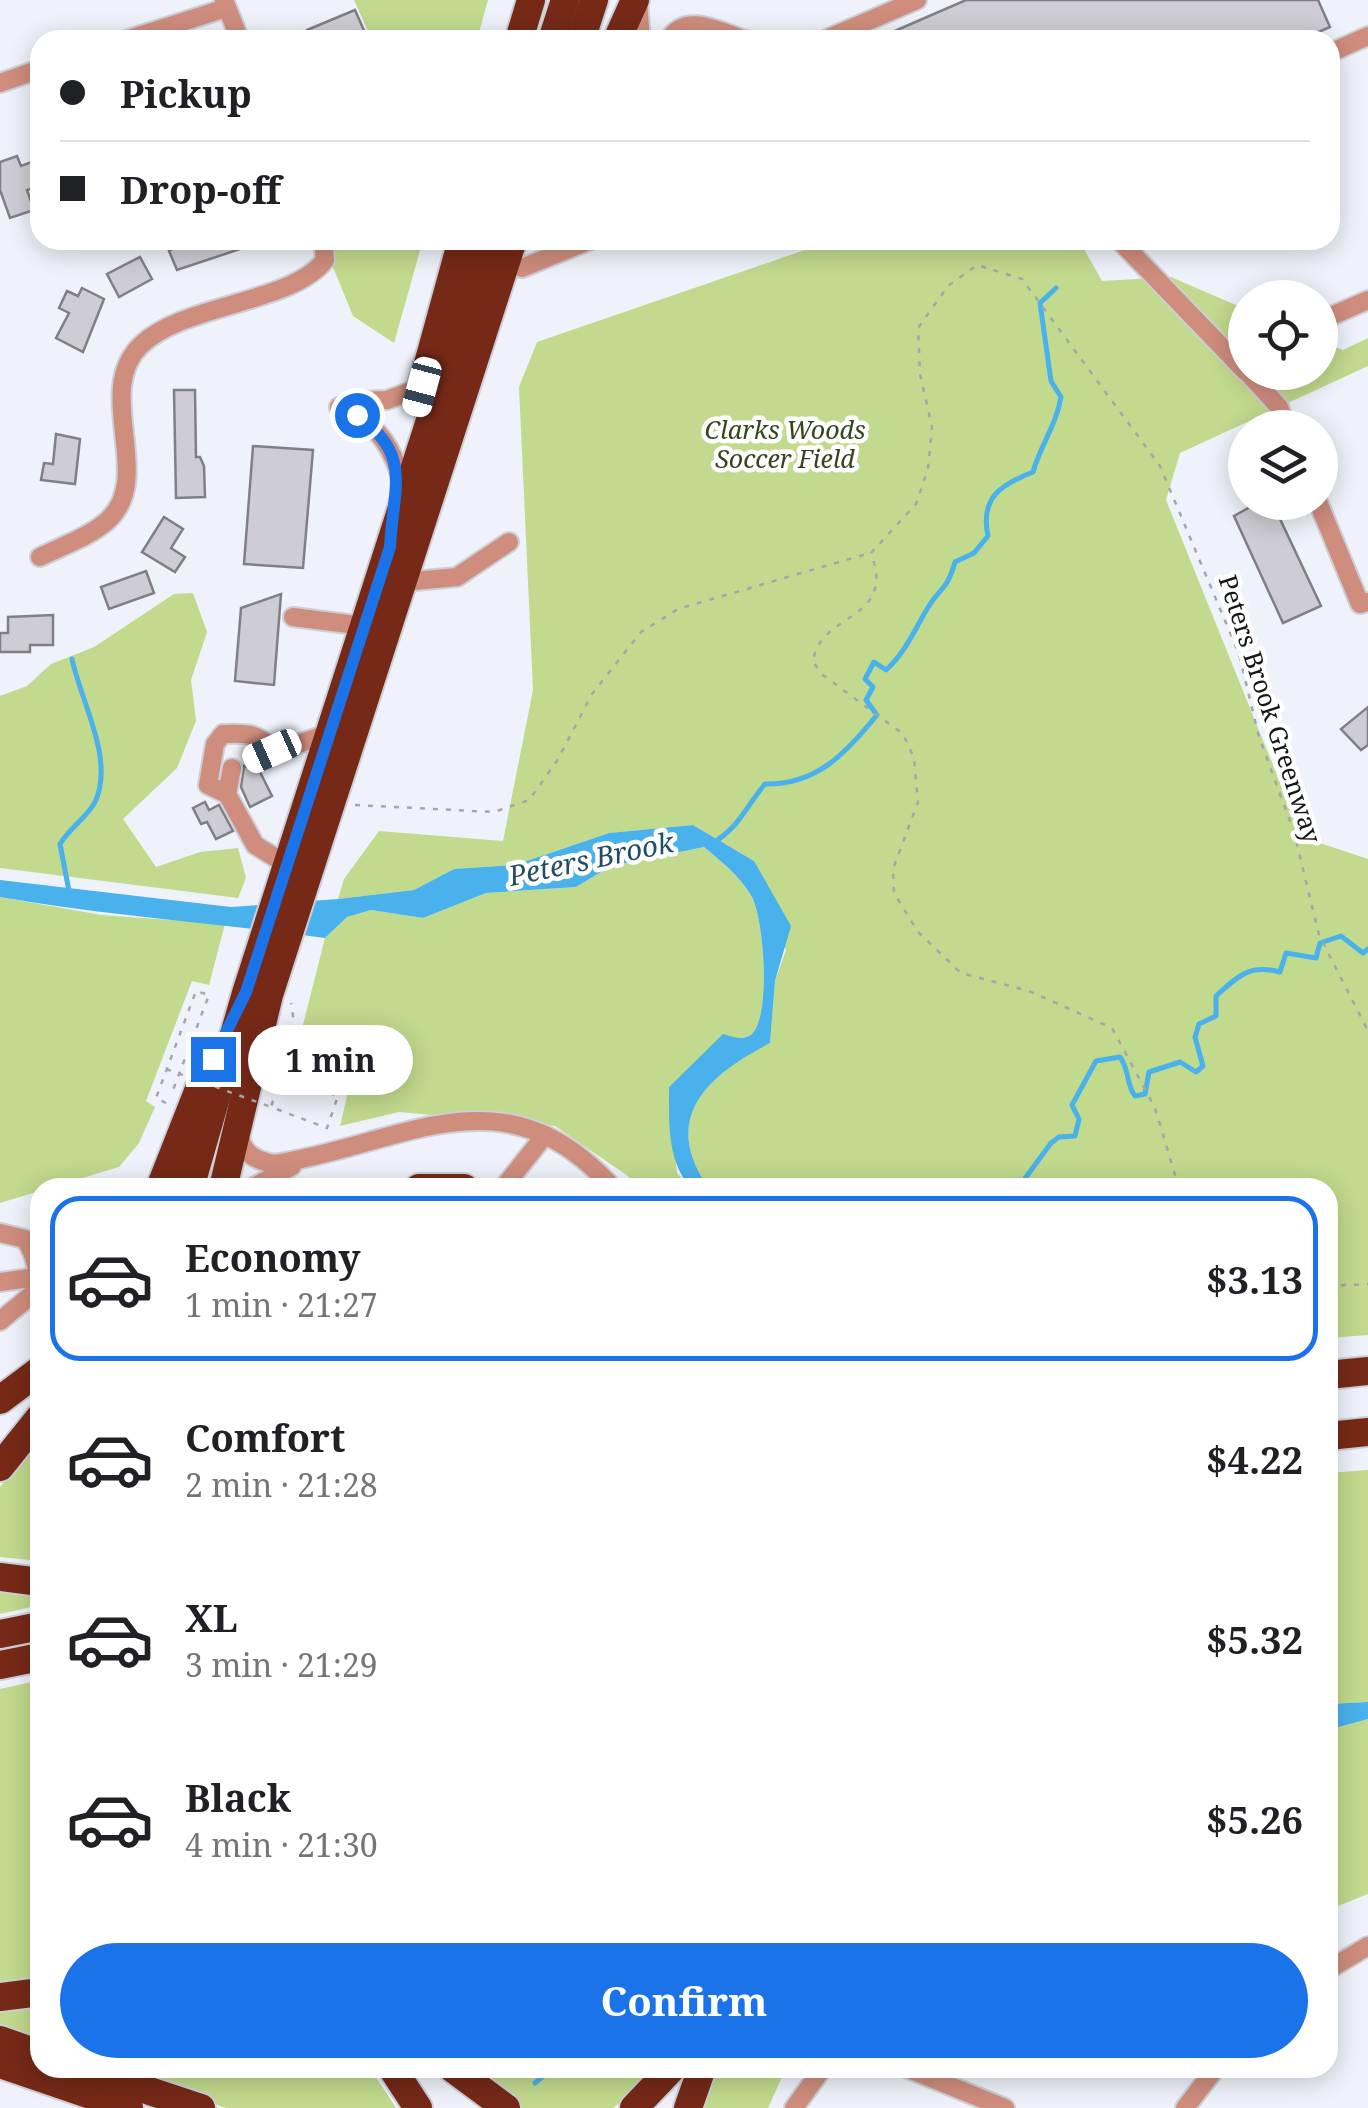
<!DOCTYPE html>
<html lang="en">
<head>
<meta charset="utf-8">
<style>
	:root { --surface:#fff; --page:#f2f2f2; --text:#202124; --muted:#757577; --line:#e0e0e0; --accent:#1a73e8 }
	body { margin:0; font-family:"Noto Serif",serif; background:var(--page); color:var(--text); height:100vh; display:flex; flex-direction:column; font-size:38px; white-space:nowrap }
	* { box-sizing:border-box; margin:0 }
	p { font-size:32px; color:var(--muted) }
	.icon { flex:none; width:55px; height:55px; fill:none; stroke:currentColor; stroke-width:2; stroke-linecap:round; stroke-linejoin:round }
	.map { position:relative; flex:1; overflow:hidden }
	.side { position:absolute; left:30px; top:1178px; width:1308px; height:900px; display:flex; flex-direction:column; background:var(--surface); border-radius:30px; box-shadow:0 5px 25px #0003 }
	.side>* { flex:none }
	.top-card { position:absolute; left:30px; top:30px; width:1310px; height:220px; border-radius:30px; box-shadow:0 5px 25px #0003; display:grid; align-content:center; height:220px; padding:0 30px; background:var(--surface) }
	.buttons { position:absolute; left:1228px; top:280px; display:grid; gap:20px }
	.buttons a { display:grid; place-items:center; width:110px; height:110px; border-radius:50%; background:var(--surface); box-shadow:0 5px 25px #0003; font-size:50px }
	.end { position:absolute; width:45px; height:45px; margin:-22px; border:12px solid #1a73e8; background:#fff; box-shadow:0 0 0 5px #fff }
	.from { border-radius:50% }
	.bubble { position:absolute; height:70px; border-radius:35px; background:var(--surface); box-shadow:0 5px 25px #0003; font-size:32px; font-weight:700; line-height:70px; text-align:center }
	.car { position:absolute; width:30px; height:60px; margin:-30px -15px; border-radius:12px; box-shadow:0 0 8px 2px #0007; background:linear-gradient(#fff 24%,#345 0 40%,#fff 0 76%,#345 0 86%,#fff 0) }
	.top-card b { display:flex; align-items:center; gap:35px; height:95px; font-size:38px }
	.top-card b+b { border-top:2px solid var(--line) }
	.top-card i { width:25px; height:25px; background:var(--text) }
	ul { padding:18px 0 0; list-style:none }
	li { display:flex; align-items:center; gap:30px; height:165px; margin:0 20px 15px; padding:0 10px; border:5px solid transparent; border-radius:30px }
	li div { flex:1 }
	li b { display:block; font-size:38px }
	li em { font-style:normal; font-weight:700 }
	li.selected { border-color:var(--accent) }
	li>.icon { width:90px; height:90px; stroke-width:1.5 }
	.primary-button { display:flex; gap:20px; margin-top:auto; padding:20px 30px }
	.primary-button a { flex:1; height:115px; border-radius:60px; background:var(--accent); color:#fff; font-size:40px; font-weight:700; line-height:115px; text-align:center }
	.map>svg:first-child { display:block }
</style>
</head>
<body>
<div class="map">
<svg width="1368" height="2108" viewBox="0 0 1368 2108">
	<rect width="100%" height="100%" fill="#eff2fa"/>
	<g fill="#c1da8d">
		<path d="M 354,0 L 488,0 L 477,40 L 372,40 Z"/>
		<path d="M 322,240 L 423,240 L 394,343 L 353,316 Z"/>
		<path d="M 834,240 L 1079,240 L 1102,281 L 1171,277 L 1245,309 L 1245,372 L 1320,372 L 1320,341 L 1343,350 L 1368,338 L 1368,366 L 1180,453 L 1166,500 L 1302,837 L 1368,859 L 1368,1335 L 1328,1338 L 1328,1188 L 708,1187 C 659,1116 710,1074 770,1042 L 775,981 L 786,950 L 754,861 L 693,825 L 609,833 L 515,865 L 454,869 L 414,890 L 338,899 L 344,879 L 379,831 L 503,841 L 533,690 L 519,387 L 537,342 Z"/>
		<path d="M 193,593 L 207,632 L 191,680 L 196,721 L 177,768 L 123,819 L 156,867 L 200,852 L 238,848 L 246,878 L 238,898 L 0,868 L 0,696 L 27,686 L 51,664 L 94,647 L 174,594 Z"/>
		<path d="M 704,847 C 722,862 740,876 752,897 C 764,920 771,1015 752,1034 C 744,1041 732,1037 723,1035 L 669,1087 L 677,1173 L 690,1187 L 636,1187 L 628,1176 L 555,1126 L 399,1112 L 340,1126 L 348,1092 L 291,1072 L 325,938 L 347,917 L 371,910 L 423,918 L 486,893 L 576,887 L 611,866 Z"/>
		<path d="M 0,897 L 102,915 L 225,924 L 209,985 L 192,981 L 146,1101 L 155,1107 L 139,1143 L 119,1167 L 0,1203 Z"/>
		<path d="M 40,1439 L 40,1561 L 0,1557 L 0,1487 Z"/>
		<path d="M 1368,1470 L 1368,1702 L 1328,1704 L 1328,1473 Z"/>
		<path d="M 0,1587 L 40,1593 L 40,1605 L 0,1614 Z"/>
		<path d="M 40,1680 L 40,1981 L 0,1987 L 0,1689 Z"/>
		<path d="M 1368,1719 L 1368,1894 L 1328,1910 L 1328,1730 Z"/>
		<path d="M 40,2001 L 40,2043 L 0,2029 L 0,2008 Z"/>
		<path d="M 111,2068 L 370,2068 L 396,2108 L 226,2108 Z"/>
		<path d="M 472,2068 L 662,2068 L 613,2108 L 522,2108 L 485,2086 Z"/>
		<path d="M 713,2068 L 786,2068 L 768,2108 L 701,2108 Z"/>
	</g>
	<g fill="#49b1ec">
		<path d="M 693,825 L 754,861 L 791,926 L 775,981 L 770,1043 C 710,1074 659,1116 708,1187 L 690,1187 C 667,1160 669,1122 669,1087 L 723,1034 C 732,1037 744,1041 752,1034 C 771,1015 764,920 752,897 C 740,876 722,862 704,847 L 611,866 L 576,887 L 486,893 L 423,918 L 371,910 L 347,917 L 325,938 C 217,923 108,916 0,897 L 0,880 L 231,907 L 338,899 L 414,890 L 454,869 L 515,865 L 609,833 Z"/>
		<path d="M 1368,1702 L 1368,1719 L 1328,1730 L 1328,1704 Z"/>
	</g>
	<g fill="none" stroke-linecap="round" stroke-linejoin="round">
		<g stroke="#49b1ec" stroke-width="5">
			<path d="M 713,843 C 740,826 745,808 765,784 C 817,785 846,753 877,715 L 866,700 L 873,687 L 865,679 L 874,662 L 886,670 C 905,653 914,631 927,609 C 939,588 947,591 955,562 L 974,553 L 988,536 C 980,498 1000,485 1033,472 C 1041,444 1056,426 1061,397 L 1051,381 L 1040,303 L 1056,288"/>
			<path d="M 69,891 L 60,844 C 69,829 89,815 95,802 C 115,760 81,702 72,659"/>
			<path d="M 1018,1188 L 1051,1143 L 1059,1137 L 1075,1136 L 1079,1119 L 1072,1105 L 1096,1061 L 1120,1057 C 1130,1071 1126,1084 1135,1096 L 1145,1094 L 1149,1072 L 1180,1062 L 1196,1072 L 1203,1066 L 1195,1037 L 1199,1024 L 1216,1016 L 1216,996 C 1238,976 1249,964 1280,972 L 1286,953 L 1316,958 L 1320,943 L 1341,936 L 1363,953 L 1368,949"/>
			<path d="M 535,2083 L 553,2068"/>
		</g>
	</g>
	<g fill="#ceccd4" stroke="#817f86" stroke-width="2.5">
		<path d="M 966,0 L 1318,0 L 1330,27 L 1300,40 L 874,40 Z"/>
		<path d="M 355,10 L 366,35 L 353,40 L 311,40 L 307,30 Z"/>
		<path d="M 17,156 L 21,166 L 40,159 L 40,186 L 27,190 L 34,210 L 10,218 L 0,190 L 0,162 Z"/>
		<path d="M 187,240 L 264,240 L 264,241 L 177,270 L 169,251 Z"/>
		<path d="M 140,257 L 152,279 L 119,297 L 107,274 Z"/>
		<path d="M 82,288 L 104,299 L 83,352 L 56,338 L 69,313 L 59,308 L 67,291 L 78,296 Z"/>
		<path d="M 174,390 L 195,390 L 196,457 L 200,457 L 204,466 L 205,497 L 176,498 Z"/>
		<path d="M 56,434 L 80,439 L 75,484 L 41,480 L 44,463 L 53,464 Z"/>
		<path d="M 253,446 L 313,450 L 303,568 L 244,564 Z"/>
		<path d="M 1259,502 L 1272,502 L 1321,606 L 1283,623 L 1234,516 Z"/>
		<path d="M 164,517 L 183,529 L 171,548 L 185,557 L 175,572 L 142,552 Z"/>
		<path d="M 146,571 L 154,593 L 109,609 L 101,587 Z"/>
		<path d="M 281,594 L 274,685 L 235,681 L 241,608 Z"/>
		<path d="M 53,615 L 53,645 L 30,645 L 30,652 L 0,652 L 0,633 L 8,633 L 8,617 Z"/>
		<path d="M 1368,707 L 1368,745 L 1361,750 L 1341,729 Z"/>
		<path d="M 244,766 L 259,770 L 272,796 L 250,807 L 241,787 Z"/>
		<path d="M 205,802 L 209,810 L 219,805 L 233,831 L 216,839 L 207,822 L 201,824 L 193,808 Z"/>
	</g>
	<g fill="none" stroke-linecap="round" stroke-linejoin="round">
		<defs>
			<g id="minor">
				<path d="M 224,0 L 240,40"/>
				<path d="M 638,1 L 641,40"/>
				<path d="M 126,40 L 226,8"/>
				<path d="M 669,40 C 685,11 720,32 746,40"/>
				<path d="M 824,40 L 917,0"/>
				<path d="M 1330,53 L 1368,36"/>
				<path d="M 0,83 L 40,69"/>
				<path d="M 1119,240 L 1245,371"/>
				<path d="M 522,268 L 591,240"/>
				<path d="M 1320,321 L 1368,300"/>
				<path d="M 1247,372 L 1279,407 L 1287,428"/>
				<path d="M 339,407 C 372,421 387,438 399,471"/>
				<path d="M 339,407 L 356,401 L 387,400 L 422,387"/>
				<path d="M 1318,502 L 1360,604 L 1368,602"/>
				<path d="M 40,557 C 62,546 89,537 107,521 C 156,478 93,393 140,346 C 183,303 292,304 325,260 L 323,240"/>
				<path d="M 404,582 L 457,577 L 509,542"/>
				<path d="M 293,617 L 364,626"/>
				<path d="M 254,759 L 330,733"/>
				<path d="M 232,768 L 227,794 L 255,845 L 287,865"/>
				<path d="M 227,794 L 208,785 L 215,744 L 223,734 C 245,733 259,732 273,751"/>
				<path d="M 239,1131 C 241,1153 254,1160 274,1164 C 403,1145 502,1065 613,1188"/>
				<path d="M 252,1188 L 292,1166"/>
				<path d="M 503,1188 L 545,1135"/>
				<path d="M 0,1233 L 25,1239 C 36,1256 39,1270 36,1291 L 0,1321"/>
				<path d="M 0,1282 L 38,1277"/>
				<path d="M 1328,1970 L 1368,1946"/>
				<path d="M 906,2068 L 1005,2108"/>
				<path d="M 794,2108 L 823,2068"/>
				<path d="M 1185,2108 L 1216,2068"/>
			</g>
			<g id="highway">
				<path d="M 519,40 L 531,0"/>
				<path d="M 552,40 L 565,0"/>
				<path d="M 581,40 L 594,0"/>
				<path d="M 617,40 L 635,0"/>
				<path d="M 420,393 L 462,240"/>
				<path d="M 160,1188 L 201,1084"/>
				<path d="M 190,1188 L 246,993 L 488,240"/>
				<path d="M 223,1188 L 269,995 L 513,240"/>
				<path d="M 419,1188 L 464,1188"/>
				<path d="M 1328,1375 L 1368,1371"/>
				<path d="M 0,1400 L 40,1370"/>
				<path d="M 1328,1436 L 1368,1432"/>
				<path d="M 0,1467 L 40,1417"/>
				<path d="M 0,1577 L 40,1582"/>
				<path d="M 0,1634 L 40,1626"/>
				<path d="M 0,1665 L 40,1657"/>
				<path d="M 0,1997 L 40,1992"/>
				<path d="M 0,2040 L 40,2054"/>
				<path d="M 0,2064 L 129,2108"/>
				<path d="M 80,2068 L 201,2108"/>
				<path d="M 392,2068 L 418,2108"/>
				<path d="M 452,2068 L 506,2108"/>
				<path d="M 634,2108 L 672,2068"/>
				<path d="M 688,2108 L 702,2068"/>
			</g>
		</defs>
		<use href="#minor" stroke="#cccfd6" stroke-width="22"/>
		<use href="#highway" stroke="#cccfd6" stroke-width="32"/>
		<g stroke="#a4a6ac" stroke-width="2.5" stroke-dasharray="5 8" stroke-linecap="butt">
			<path d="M 355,805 L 494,812 L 529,800 L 557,761 L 592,694 L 641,632 L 678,609 L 870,553"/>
			<path d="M 281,1076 L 271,1107 L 327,1128 L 338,1096 L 281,1076 L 294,1022 L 291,1003"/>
			<path d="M 166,1103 L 156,1098 L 196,991 L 209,995 L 173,1090"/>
			<path d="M 1179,1188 L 1155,1108 L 1112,1028 L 1029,991 L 961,973 L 918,932 L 894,893 L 893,869 L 918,802 L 914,758 L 903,734 L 823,675 L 813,662 C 819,611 897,623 871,553 L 916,504 L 928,469 L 932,427 L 920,374 L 918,328 L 948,286 L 977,265 L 1022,279 L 1160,466 L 1239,654 L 1259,737 L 1294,832 L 1319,935 L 1368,1031"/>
			<path d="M 1328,1286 L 1368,1284"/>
		</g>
		<use href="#minor" stroke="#cf8d7d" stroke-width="18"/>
		<use href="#highway" stroke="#762917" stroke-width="28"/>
		<path stroke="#a4a6ac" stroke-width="2.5" stroke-dasharray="5 8" stroke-linecap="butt" d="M 166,1069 L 271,1107"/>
	</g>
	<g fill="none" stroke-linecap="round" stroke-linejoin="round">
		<path stroke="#1a73e8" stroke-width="12" d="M 213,1059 L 246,992 L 390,547 C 393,487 413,455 357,415"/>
	</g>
	<g text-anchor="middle" stroke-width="9" stroke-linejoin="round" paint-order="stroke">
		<g font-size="25" font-style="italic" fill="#38441c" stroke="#fff">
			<text x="785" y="439">Clarks Woods<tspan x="785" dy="29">Soccer Field</tspan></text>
		</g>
		<g font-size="25" fill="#151618" stroke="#fff">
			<text transform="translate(1270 709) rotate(72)" y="9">Peters Brook Greenway</text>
		</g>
		<g font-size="28" font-style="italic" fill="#234d66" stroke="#fff">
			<text transform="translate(591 859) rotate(-12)" y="10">Peters Brook</text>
		</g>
	</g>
</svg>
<div class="buttons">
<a><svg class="icon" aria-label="locate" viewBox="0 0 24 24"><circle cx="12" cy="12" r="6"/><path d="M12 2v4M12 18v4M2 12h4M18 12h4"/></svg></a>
<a><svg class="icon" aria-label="layers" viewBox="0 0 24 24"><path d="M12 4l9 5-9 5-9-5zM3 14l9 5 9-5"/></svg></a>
</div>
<i class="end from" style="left:357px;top:415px"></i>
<i class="end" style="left:213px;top:1059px"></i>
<div class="bubble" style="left:248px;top:1025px;width:165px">1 min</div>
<i class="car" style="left:422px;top:387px;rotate:195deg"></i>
<i class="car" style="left:272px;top:751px;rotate:246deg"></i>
<div class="top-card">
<b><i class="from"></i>Pickup</b>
<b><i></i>Drop-off</b>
</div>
<section class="side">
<ul>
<li class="selected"><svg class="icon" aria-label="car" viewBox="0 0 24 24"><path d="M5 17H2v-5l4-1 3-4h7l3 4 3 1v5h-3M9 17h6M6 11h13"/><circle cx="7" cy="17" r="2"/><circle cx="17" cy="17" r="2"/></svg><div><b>Economy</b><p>1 min · 21:27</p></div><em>$3.13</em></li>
<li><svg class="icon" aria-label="car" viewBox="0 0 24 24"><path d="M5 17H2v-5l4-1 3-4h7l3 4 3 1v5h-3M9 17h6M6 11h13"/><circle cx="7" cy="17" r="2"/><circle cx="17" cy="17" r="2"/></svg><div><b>Comfort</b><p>2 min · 21:28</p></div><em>$4.22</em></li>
<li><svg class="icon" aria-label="car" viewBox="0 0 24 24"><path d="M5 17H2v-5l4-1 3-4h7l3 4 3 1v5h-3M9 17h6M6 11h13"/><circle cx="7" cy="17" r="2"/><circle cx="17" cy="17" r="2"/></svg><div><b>XL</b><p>3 min · 21:29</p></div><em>$5.32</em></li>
<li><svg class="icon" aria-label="car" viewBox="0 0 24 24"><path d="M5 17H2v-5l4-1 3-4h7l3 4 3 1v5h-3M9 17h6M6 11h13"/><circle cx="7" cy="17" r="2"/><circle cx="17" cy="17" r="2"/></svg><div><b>Black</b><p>4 min · 21:30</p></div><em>$5.26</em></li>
</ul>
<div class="primary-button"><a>Confirm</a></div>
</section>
</div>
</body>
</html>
